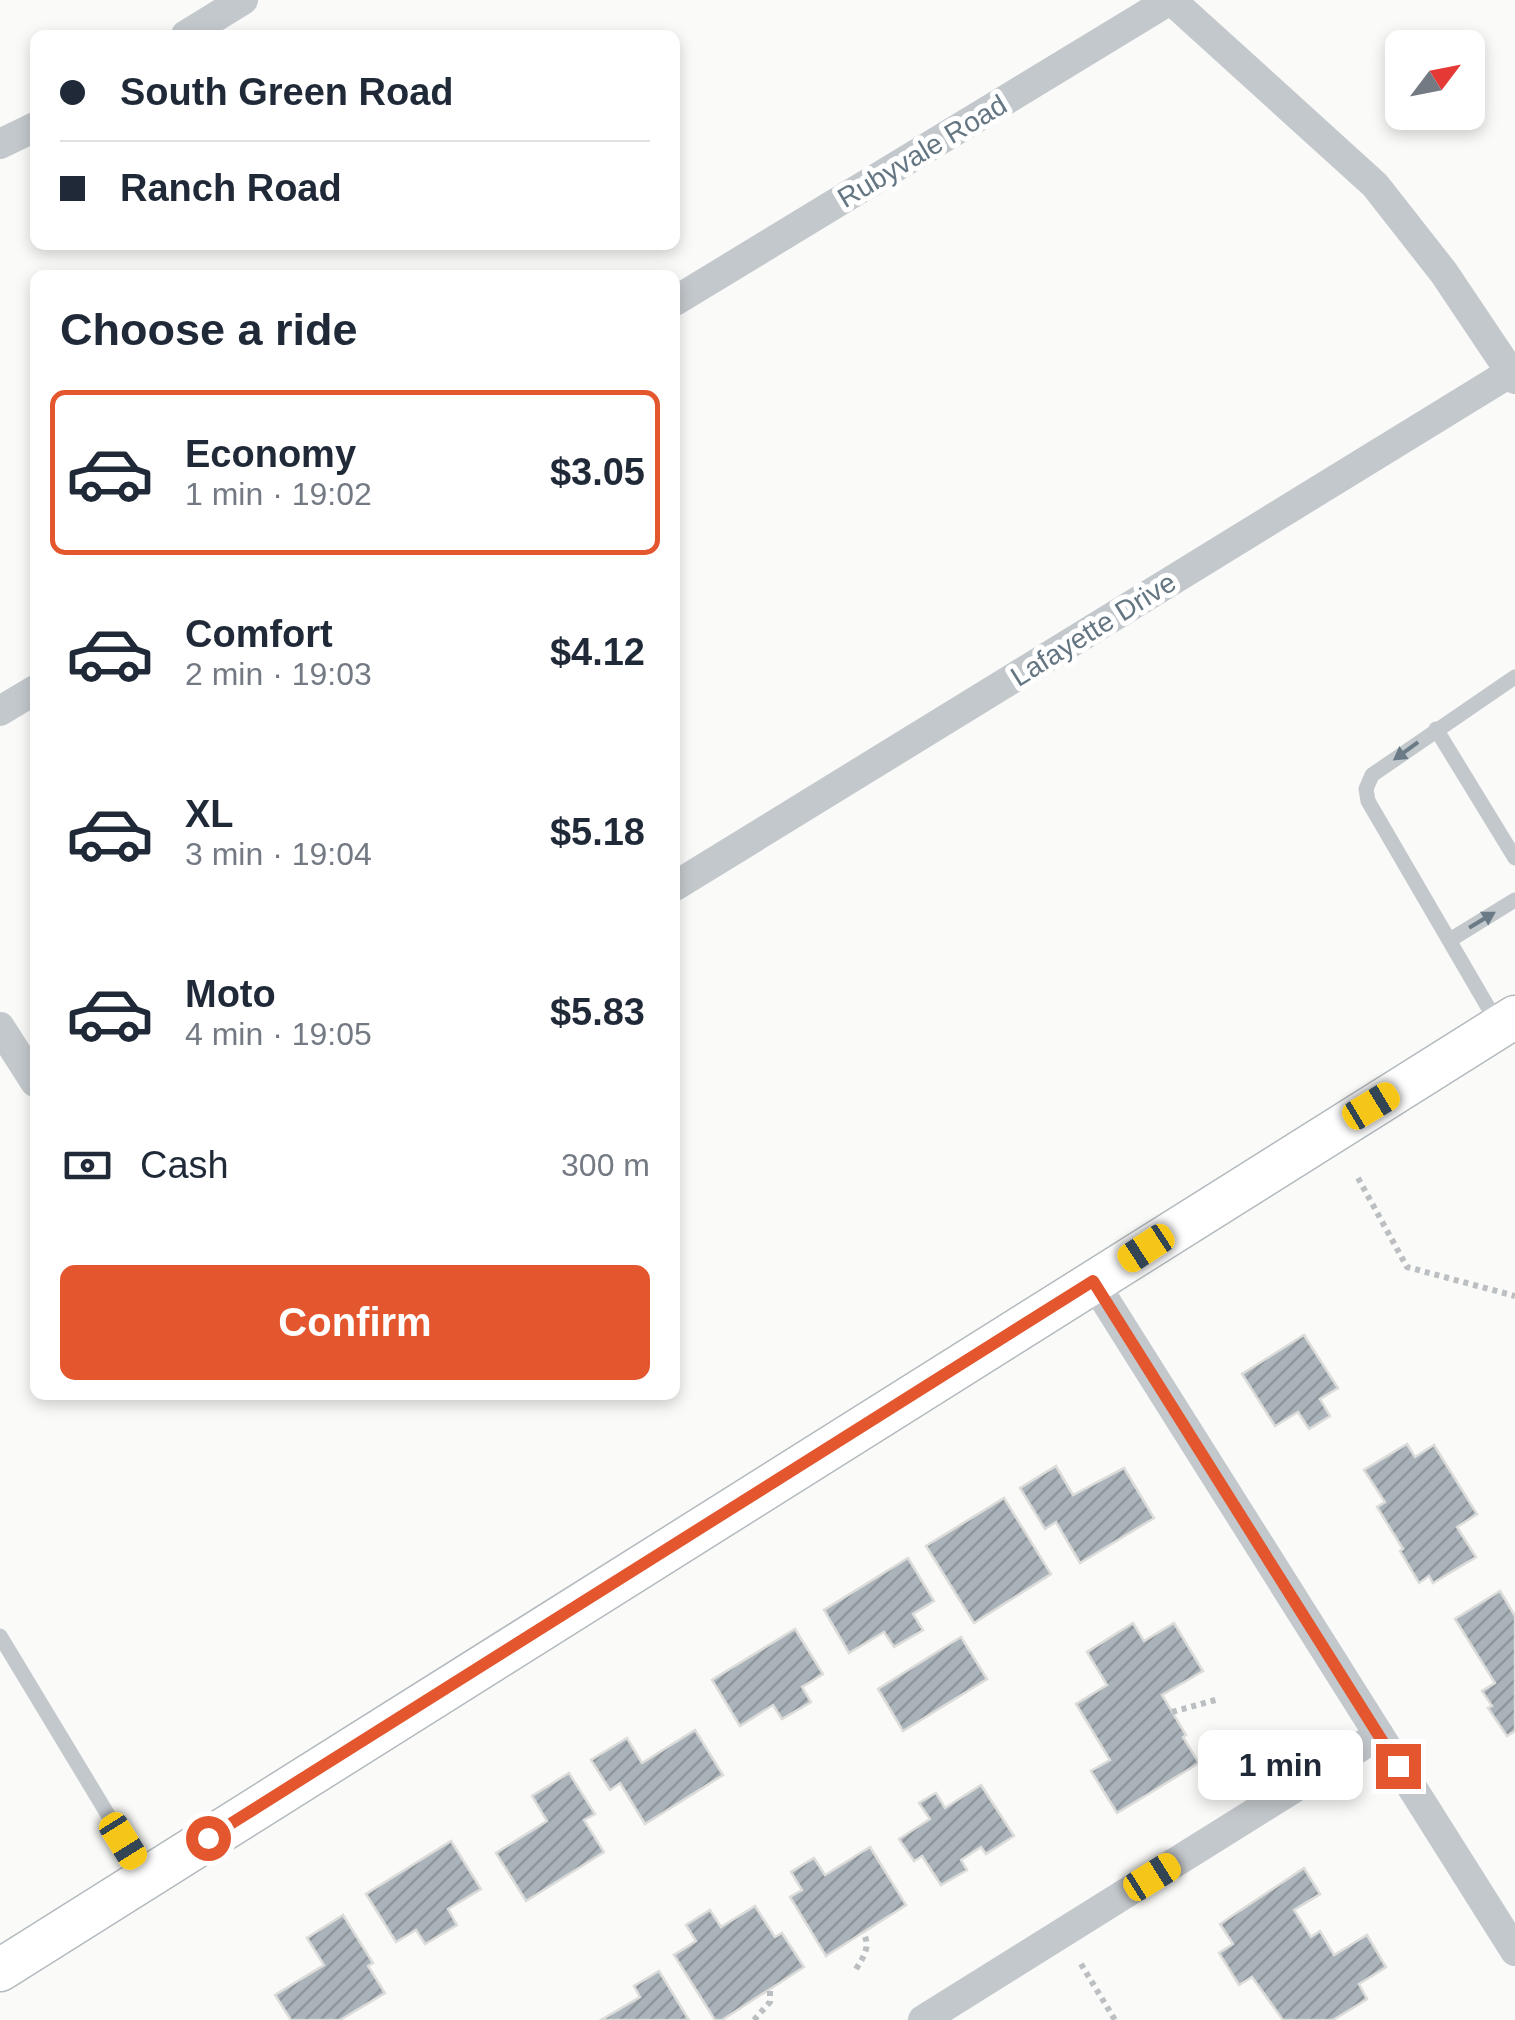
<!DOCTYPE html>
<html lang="en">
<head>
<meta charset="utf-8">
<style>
	:root { --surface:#fff; --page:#f2f2f3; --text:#1f2937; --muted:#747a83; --line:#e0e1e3; --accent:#e4572e }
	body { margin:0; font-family:Helvetica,sans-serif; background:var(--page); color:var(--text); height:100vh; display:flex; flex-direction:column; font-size:38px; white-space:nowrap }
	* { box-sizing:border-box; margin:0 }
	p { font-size:32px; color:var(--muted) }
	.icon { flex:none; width:55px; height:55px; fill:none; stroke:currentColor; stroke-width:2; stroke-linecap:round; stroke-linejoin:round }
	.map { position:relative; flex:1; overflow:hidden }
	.side { position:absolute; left:30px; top:270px; width:650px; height:1130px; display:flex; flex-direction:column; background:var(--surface); border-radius:15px; box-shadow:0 5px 15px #0003 }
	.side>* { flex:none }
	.hud { position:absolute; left:30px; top:30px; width:650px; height:220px; border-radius:15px; box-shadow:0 5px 15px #0003; display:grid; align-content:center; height:220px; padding:0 30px; background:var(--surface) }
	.needle { width:65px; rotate:58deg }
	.buttons { position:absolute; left:1385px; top:30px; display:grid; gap:20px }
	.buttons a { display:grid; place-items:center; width:100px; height:100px; border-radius:15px; background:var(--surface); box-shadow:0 5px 15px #0003; font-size:50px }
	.end { position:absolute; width:45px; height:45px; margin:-22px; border:12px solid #e4572e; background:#fff; box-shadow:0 0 0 5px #fff }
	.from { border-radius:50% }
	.bubble { position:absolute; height:70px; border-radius:15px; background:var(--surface); box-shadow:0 5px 15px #0003; font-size:32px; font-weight:700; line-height:70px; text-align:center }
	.car { position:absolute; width:30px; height:60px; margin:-30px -15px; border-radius:12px; box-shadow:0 0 8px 2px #0007; background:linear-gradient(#f5c518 24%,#345 0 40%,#f5c518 0 76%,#345 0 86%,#f5c518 0) }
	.hud b { display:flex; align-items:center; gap:35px; height:95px; font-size:38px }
	.hud b+b { border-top:2px solid var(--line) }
	.hud i { width:25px; height:25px; background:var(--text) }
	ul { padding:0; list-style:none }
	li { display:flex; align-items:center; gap:30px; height:165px; margin:0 20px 15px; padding:0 10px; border:5px solid transparent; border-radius:15px }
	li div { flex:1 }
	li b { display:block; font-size:38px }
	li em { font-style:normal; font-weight:700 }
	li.current { border-color:var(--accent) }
	li>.icon { width:90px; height:90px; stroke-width:1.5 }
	h2 { padding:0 30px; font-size:45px; line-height:120px }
	.pay { display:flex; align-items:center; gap:25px; height:110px; padding:0 30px; font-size:38px }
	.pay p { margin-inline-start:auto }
	.action { display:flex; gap:20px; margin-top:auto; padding:20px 30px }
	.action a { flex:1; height:115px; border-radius:15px; background:var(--accent); color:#fff; font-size:40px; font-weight:700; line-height:115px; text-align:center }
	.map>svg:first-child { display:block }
</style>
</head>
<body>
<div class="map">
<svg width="1515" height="2020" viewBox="0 0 1515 2020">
	<defs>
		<pattern id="building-hatch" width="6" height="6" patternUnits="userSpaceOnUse" patternTransform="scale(2.5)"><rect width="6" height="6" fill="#aab3b9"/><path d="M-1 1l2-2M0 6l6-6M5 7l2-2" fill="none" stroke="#8e969c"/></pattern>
	</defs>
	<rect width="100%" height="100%" fill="#fafaf8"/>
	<g fill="url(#building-hatch)" stroke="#dcdcda" stroke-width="2.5">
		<path d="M 1304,1335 L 1338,1388 L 1320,1399 L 1330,1416 L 1309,1429 L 1298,1412 L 1275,1426 L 1242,1374 Z"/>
		<path d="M 1407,1444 L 1415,1457 L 1434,1445 L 1477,1514 L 1457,1527 L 1476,1557 L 1433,1583 L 1429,1576 L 1419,1583 L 1400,1551 L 1403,1549 L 1377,1507 L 1385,1502 L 1364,1470 Z"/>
		<path d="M 1056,1466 L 1073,1495 L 1124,1468 L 1154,1518 L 1080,1563 L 1056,1522 L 1045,1529 L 1020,1488 Z"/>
		<path d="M 1004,1498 L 1051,1574 L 974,1623 L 926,1546 Z"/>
		<path d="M 908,1558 L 934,1601 L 913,1614 L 923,1630 L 894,1647 L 884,1632 L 849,1653 L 824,1610 Z"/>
		<path d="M 1500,1591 L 1515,1616 L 1515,1731 L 1507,1736 L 1488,1708 L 1492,1706 L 1482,1691 L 1495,1683 L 1455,1619 Z"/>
		<path d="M 1133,1623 L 1144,1641 L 1174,1623 L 1203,1671 L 1162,1695 L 1186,1735 L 1183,1737 L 1199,1763 L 1117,1813 L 1091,1771 L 1110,1760 L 1076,1704 L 1107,1685 L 1087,1652 Z"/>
		<path d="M 795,1629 L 823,1674 L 802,1687 L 811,1702 L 782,1719 L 773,1705 L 740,1726 L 712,1680 Z"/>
		<path d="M 961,1637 L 987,1679 L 903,1731 L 878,1689 Z"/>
		<path d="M 695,1730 L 723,1775 L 645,1824 L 620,1783 L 610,1790 L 591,1760 L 627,1738 L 642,1763 Z"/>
		<path d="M 569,1773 L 595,1814 L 584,1820 L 604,1852 L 526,1901 L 496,1853 L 547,1821 L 532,1796 Z"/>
		<path d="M 981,1785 L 1014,1836 L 986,1854 L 981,1847 L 961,1860 L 967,1870 L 941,1885 L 922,1856 L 914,1861 L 899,1839 L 930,1819 L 919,1803 L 936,1793 L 945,1808 Z"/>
		<path d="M 451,1841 L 481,1889 L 448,1909 L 457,1925 L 425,1944 L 416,1930 L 396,1942 L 366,1894 Z"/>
		<path d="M 870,1847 L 906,1905 L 826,1956 L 790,1897 L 802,1890 L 791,1872 L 814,1858 L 825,1875 Z"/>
		<path d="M 1304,1868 L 1320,1894 L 1294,1910 L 1311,1937 L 1320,1931 L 1334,1955 L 1367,1935 L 1386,1967 L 1359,1984 L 1367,1999 L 1333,2020 L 1283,2020 L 1252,1977 L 1239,1985 L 1219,1953 L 1233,1944 L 1220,1924 Z"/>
		<path d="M 755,1906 L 775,1937 L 782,1933 L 804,1967 L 722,2020 L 715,2020 L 674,1955 L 696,1941 L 686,1925 L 710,1910 L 721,1927 Z"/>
		<path d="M 343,1915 L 373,1963 L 368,1966 L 385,1993 L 340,2020 L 291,2020 L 275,1995 L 324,1965 L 307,1938 Z"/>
		<path d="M 659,1971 L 689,2020 L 601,2020 L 640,1997 L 634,1986 Z"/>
	</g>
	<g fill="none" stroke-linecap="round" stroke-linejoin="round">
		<defs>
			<path id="secondary" d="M 0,1970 L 1515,1017"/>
		</defs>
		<use href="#secondary" stroke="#b3babf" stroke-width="45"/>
		<g stroke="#bbbfc2" stroke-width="6" stroke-dasharray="5 5" stroke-linecap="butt">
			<path d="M 1358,1178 L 1407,1267 L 1515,1296"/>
			<path d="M 1172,1712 L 1219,1699"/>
			<path d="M 1081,1964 L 1115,2020"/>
			<path d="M 856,1969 C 864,1956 871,1947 863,1932"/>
			<path d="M 754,2020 L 770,2002 L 770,1988"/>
		</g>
		<g stroke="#c3c8cc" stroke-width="15">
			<path d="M 1436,729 L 1515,858"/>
			<path d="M 1450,940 L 1515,900"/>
			<path d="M 1499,1026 L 1368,801 L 1366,789 L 1372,775 L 1515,677"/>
			<path d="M 0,1636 L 145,1876"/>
		</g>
		<g stroke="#c3c8cc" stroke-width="30">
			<path d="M 1171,0 L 1375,185 L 1444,273 L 1515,379"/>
			<path d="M 186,35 L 243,0"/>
			<path d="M 0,144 L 35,127"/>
			<path d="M 675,301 L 1170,0"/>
			<path d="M 0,711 L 35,690"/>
			<path d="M 675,886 L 1511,372"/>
			<path d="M 0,1027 L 35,1082"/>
			<path d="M 1093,1281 L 1515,1951"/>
			<path d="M 923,2020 L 1379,1735"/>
		</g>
		<use href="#secondary" stroke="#fff" stroke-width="42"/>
	</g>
	<defs><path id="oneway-solid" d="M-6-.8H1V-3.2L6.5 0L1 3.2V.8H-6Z" transform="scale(2.5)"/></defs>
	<g fill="#6a7a87">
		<use href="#oneway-solid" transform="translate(1406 751) rotate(144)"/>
		<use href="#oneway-solid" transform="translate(1482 920) rotate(-31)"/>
	</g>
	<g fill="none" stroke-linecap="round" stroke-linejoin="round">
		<path stroke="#e4572e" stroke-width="12" d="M 208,1838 L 1093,1281 L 1398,1766"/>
	</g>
	<g text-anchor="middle" stroke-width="10" stroke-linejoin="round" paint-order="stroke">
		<g font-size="28" fill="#657683" stroke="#fff">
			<text transform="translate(922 151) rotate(-31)" y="10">Rubyvale Road</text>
			<text transform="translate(1093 629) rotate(-32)" y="10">Lafayette Drive</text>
		</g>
	</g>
</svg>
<div class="buttons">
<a><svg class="needle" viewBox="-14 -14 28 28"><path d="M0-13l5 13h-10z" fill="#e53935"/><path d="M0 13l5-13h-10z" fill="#747a83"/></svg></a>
</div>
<i class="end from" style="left:208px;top:1838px"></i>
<i class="end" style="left:1398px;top:1766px"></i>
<div class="bubble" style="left:1198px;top:1730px;width:165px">1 min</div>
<i class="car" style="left:1371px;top:1106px;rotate:59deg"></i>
<i class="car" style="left:1146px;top:1248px;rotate:237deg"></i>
<i class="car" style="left:123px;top:1841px;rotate:148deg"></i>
<i class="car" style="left:1152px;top:1877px;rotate:58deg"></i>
<div class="hud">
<b><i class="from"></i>South Green Road</b>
<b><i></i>Ranch Road</b>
</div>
<section class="side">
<h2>Choose a ride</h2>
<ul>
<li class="current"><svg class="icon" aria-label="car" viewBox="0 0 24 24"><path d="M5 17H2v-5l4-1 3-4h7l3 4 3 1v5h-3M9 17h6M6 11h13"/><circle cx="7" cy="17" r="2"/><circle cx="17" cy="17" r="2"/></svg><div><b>Economy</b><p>1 min · 19:02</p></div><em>$3.05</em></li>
<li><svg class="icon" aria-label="car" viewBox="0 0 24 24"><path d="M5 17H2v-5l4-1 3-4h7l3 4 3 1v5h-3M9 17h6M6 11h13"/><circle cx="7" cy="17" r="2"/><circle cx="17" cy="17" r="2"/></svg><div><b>Comfort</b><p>2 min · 19:03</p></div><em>$4.12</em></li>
<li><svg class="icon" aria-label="car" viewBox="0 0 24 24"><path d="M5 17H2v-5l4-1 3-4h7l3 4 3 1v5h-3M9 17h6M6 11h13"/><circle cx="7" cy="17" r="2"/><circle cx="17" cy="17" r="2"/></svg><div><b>XL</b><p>3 min · 19:04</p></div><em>$5.18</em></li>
<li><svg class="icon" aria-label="car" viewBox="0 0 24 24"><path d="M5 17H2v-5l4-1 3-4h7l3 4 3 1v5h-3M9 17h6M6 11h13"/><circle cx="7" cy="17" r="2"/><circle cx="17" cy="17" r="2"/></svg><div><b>Moto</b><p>4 min · 19:05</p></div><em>$5.83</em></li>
</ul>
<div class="pay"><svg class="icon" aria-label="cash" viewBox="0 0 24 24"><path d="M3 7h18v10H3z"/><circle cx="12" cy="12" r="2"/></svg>Cash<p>300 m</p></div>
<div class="action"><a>Confirm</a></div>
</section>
</div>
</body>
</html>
